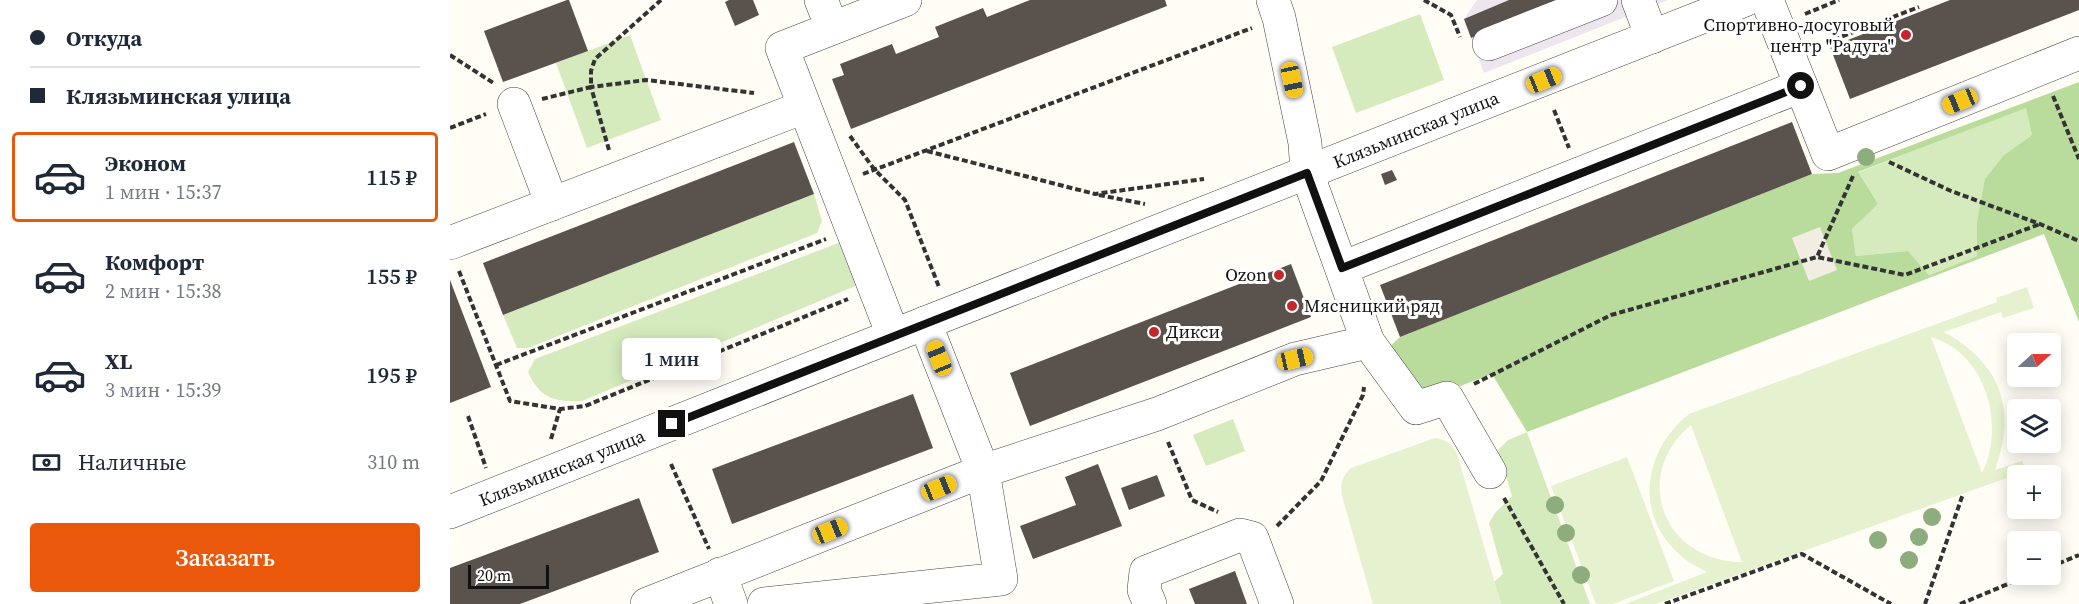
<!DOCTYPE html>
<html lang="ru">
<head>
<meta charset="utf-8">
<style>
	:root { --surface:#fff; --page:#f6f6f7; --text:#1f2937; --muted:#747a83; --line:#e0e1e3; --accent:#ea580c }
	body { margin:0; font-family:"Source Serif 4",serif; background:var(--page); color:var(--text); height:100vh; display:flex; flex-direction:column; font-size:22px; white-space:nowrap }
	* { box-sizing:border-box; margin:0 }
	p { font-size:20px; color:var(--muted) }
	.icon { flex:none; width:33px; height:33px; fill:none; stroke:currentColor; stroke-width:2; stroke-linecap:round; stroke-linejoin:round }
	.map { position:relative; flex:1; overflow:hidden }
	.panel { display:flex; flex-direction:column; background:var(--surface); width:450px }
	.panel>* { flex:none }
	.banner { display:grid; align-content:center; height:132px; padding:0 30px; background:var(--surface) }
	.needle { width:39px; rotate:69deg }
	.buttons { position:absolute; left:1557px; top:333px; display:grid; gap:12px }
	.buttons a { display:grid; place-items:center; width:54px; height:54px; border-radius:6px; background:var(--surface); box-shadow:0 3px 15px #0003; font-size:30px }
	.scale { position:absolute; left:18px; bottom:15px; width:81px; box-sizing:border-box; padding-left:6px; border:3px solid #111; border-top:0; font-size:16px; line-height:21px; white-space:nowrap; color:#111; -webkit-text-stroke:4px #fff; paint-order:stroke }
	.end { position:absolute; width:27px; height:27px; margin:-14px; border:8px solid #111; background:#fff; box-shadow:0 0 0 3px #fff }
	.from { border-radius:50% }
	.bubble { position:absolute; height:42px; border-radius:6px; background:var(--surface); box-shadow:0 3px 15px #0003; font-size:20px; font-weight:600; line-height:42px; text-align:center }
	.car { position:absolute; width:18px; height:36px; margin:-18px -9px; border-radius:8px; box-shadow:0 0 4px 2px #0007; background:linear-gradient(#f5c518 24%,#345 0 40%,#f5c518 0 76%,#345 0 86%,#f5c518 0) }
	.banner b { display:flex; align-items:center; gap:21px; height:57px; font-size:22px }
	.banner b+b { border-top:2px solid var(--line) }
	.banner i { width:15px; height:15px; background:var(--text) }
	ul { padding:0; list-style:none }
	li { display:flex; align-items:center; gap:18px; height:90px; margin:0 12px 9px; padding:0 18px; border:3px solid transparent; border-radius:6px }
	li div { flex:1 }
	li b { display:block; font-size:22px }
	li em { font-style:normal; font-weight:600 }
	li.current { border-color:var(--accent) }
	li>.icon { width:54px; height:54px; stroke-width:1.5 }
	.pay { display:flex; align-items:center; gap:15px; height:66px; padding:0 30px; font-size:22px }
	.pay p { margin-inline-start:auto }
	.cta { display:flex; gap:12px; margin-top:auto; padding:12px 30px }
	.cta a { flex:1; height:69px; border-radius:6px; background:var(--accent); color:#fff; font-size:24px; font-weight:600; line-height:69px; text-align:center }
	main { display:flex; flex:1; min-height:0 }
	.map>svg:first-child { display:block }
</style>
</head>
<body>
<main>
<section class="panel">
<div class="banner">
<b><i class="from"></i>Откуда</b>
<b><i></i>Клязьминская улица</b>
</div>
<ul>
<li class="current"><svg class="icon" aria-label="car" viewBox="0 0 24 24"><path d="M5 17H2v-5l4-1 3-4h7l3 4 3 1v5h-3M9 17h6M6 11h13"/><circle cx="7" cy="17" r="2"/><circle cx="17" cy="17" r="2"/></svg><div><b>Эконом</b><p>1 мин · 15:37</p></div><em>115 ₽</em></li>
<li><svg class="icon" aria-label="car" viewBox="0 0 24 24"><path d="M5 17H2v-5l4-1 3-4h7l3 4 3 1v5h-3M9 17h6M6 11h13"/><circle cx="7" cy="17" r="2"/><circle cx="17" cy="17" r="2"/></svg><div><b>Комфорт</b><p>2 мин · 15:38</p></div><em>155 ₽</em></li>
<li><svg class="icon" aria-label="car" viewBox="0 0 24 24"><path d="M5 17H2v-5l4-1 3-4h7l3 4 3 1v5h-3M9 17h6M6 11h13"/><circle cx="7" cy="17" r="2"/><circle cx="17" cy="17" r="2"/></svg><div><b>XL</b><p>3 мин · 15:39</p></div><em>195 ₽</em></li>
</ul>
<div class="pay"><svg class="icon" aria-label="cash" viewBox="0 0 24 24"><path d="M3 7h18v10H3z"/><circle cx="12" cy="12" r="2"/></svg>Наличные<p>310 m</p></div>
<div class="cta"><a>Заказать</a></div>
</section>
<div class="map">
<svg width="1629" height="604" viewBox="0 0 1629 604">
	<rect width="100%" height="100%" fill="#fffdf5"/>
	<path fill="#eee6ef" d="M 1027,0 L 1218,0 L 1034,73 L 1014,19 Z"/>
	<g fill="#d5ebbd">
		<path d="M 970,14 L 994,80 L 906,113 L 882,47 Z"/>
		<path d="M 180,35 L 211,120 L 137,148 L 106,63 Z"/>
		<path d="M 1576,107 L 1582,135 L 1554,155 L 1527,256 L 1479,275 L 1458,251 L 1406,256 L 1402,229 L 1428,204 L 1407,173 Z"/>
		<path d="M 364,194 L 372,221 L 367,233 L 78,348 L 67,348 L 53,315 Z"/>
		<path d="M 391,242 L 410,284 L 132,401 C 105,402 90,399 78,372 L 85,359 Z"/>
		<path d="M 783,419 L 795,451 L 756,466 L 743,435 Z"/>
		<path d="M 1077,432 L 1140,604 L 1051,604 L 1044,582 L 1053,574 L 1039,523 L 1045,513 L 1062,496 L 1048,450 L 1058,440 Z"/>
	</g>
	<path fill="#b9dc9c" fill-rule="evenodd" d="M 1629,82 L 1629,322 L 1594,234 L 1077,432 L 1042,374 L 984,396 L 959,386 L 935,351 L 950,337 L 1362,174 L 1388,173 ZM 1576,108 L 1582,135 L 1554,155 L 1535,179 L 1527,222 L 1527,256 L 1479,275 L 1458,251 L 1406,256 L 1402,229 L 1428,204 L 1408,172 Z"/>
	<g fill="#e6f2cf" fill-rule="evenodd">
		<path d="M 1577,287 L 1584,308 L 1553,318 L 1551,312 L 1494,332 C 1551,364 1567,408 1545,470 L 1572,461 L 1576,471 L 1206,604 L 1175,604 L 1257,572 C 1248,567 1238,563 1230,555 C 1183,514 1194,450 1239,414 L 1547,302 L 1546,298 ZM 1481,337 C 1536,353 1556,425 1532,473 ZM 1241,425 L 1292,562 C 1214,562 1180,476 1241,425 Z"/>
		<path d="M 985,438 C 998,440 1003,445 1008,457 L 1051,604 L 923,604 L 892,496 C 890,483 892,477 901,468 Z"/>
		<path d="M 1177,457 L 1224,581 L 1163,604 L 1146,604 L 1101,486 Z"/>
	</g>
	<path fill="#f1ede2" d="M 1370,227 L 1387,270 L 1359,281 L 1342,238 Z"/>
	<g fill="#5a524d">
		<path d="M 117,0 L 119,0 L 138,51 L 53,82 L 34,31 Z"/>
		<path d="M 279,0 L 303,0 L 309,15 L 285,26 L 275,2 Z"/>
		<path d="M 580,0 L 715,0 L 717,6 L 401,129 L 382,79 L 394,75 L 390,64 L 442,44 L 446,54 L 489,37 L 485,27 L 533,8 L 537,17 Z"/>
		<path d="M 1059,0 L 1109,0 L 1021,38 L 1014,19 Z"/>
		<path d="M 1500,0 L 1629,0 L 1629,10 L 1400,99 L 1380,47 Z"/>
		<path d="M 1342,122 L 1362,174 L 950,337 L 930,285 Z"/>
		<path d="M 344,142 L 364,194 L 53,315 L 33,263 Z"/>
		<path d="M 942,170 L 947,180 L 935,185 L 931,174 Z"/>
		<path d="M 841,264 L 861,317 L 580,426 L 560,373 Z"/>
		<path d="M 0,280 L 41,387 L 0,403 Z"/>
		<path d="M 463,394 L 483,448 L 282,524 L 262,469 Z"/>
		<path d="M 648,464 L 672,526 L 583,559 L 570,526 L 626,505 L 615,477 Z"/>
		<path d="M 707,475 L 715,496 L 679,510 L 671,488 Z"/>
		<path d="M 189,498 L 209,552 L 70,604 L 0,604 L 0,568 Z"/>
		<path d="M 785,571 L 797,604 L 745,604 L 739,589 Z"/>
	</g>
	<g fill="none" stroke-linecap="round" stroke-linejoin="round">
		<defs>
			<g id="minor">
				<path d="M 371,0 L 382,27"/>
				<path d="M 823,0 L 829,18 L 855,143 L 857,173 L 918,342"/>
				<path d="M 1188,0 L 1202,37"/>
				<path d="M 1317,0 L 1378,154 L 1629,53"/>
				<path d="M 1039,44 L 1151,0"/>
				<path d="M 64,104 L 102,204"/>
				<path d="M 0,243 L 354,107"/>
				<path d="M 892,268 L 1351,86"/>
				<path d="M 443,335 L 332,48 L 455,0"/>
				<path d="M 0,512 L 475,323 L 1295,0"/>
				<path d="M 270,574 L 281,604"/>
				<path d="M 197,604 L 533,471 L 475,323"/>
				<path d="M 314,604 L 551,579 L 533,471 L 707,414 L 845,359 L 918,342 L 966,408 L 997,398 L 1040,472"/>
				<path d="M 700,604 L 694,590 L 696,572 L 790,535 L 802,538 L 827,604"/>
			</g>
		</defs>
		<use href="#minor" stroke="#444" stroke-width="34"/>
		<g stroke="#333" stroke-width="4" stroke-dasharray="6 3" stroke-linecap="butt">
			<path d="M 974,0 L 1001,15 L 1010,37"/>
			<path d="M 1355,14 L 1389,0"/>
			<path d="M 1367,46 L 1469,7"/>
			<path d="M 0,55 L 45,84"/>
			<path d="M 1603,96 L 1629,159"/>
			<path d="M 92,99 L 141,87 L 141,71 L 145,59 L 211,0"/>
			<path d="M 1104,110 L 1119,148"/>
			<path d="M 0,128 L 36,114"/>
			<path d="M 400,136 L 424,169 L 455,200 L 489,287"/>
			<path d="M 159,150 L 141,87 L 196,80 L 304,93"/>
			<path d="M 477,151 L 645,194 L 754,179"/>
			<path d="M 1439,162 L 1501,191 L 1590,224 L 1629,241"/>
			<path d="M 413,174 L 802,28"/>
			<path d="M 1403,176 L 1367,257 L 1455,275 L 1590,224"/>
			<path d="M 649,195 L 695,204"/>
			<path d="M 9,271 L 60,401 L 110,409 L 135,406 L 398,299"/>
			<path d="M 46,365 L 376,239"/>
			<path d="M 1024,384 L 1161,315 L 1367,257"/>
			<path d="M 18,416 L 36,468"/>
			<path d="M 101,439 L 110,409"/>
			<path d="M 718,442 L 742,500 L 768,512"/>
			<path d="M 221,464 L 259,549"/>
			<path d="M 1054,498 L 1114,604"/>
			<path d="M 827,526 L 871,481 L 913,395 L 914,387"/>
			<path d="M 1600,567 L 1629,555"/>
			<path d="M 1215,604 L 1352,554 L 1441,604"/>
			<path d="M 1475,604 L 1513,494"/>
			<path d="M 1510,604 L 1582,574"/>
		</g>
		<use href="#minor" stroke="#fff" stroke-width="33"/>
	</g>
	<g fill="#8dad7f">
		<circle cx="1416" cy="157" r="9"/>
		<circle cx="1105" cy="505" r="9"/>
		<circle cx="1482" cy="517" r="9"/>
		<circle cx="1116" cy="533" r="9"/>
		<circle cx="1469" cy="537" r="9"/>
		<circle cx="1428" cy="540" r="9"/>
		<circle cx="1459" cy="560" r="9"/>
		<circle cx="1131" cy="575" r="9"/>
	</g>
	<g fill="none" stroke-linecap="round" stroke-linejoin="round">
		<path stroke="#111" stroke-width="8" d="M 222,424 L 857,173 L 892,268 L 1351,86"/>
	</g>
	<g fill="#c4262e" stroke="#fff" stroke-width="2">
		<circle cx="1456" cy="35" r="6"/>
		<circle cx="829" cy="275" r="6"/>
		<circle cx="842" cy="306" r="6"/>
		<circle cx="704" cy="332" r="6"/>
	</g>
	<g text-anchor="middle" stroke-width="6" stroke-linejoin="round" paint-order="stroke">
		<g font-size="18" fill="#111" stroke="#fff" text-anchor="end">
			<text x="1444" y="31">Спортивно-досуговый<tspan x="1444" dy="21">центр "Радуга"</tspan></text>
			<text x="817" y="281">Ozon</text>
			<text x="854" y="312" text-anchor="start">Мясницкий ряд</text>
			<text x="716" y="338" text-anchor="start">Дикси</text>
		</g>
		<g font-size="18" fill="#111" stroke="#fff">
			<text transform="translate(966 130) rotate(-22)" y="6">Клязьминская улица</text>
			<text transform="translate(112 468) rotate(-22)" y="6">Клязьминская улица</text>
		</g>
	</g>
</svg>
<div class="buttons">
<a><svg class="needle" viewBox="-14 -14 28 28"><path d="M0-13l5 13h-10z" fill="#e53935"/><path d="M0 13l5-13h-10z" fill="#747a83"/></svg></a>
<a><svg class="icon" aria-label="layers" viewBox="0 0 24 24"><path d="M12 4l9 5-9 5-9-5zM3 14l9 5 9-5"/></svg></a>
<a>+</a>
<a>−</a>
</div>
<div class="scale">20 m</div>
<i class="end from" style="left:1351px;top:86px"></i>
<i class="end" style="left:222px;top:424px"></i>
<div class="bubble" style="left:172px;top:338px;width:99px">1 мин</div>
<i class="car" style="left:842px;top:80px;rotate:168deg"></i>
<i class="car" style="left:1094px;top:80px;rotate:68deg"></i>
<i class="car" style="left:1510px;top:101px;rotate:248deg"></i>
<i class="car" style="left:489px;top:358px;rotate:338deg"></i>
<i class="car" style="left:845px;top:359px;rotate:77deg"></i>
<i class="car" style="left:489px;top:488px;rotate:68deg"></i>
<i class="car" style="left:380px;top:531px;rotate:68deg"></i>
</div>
</main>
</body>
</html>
